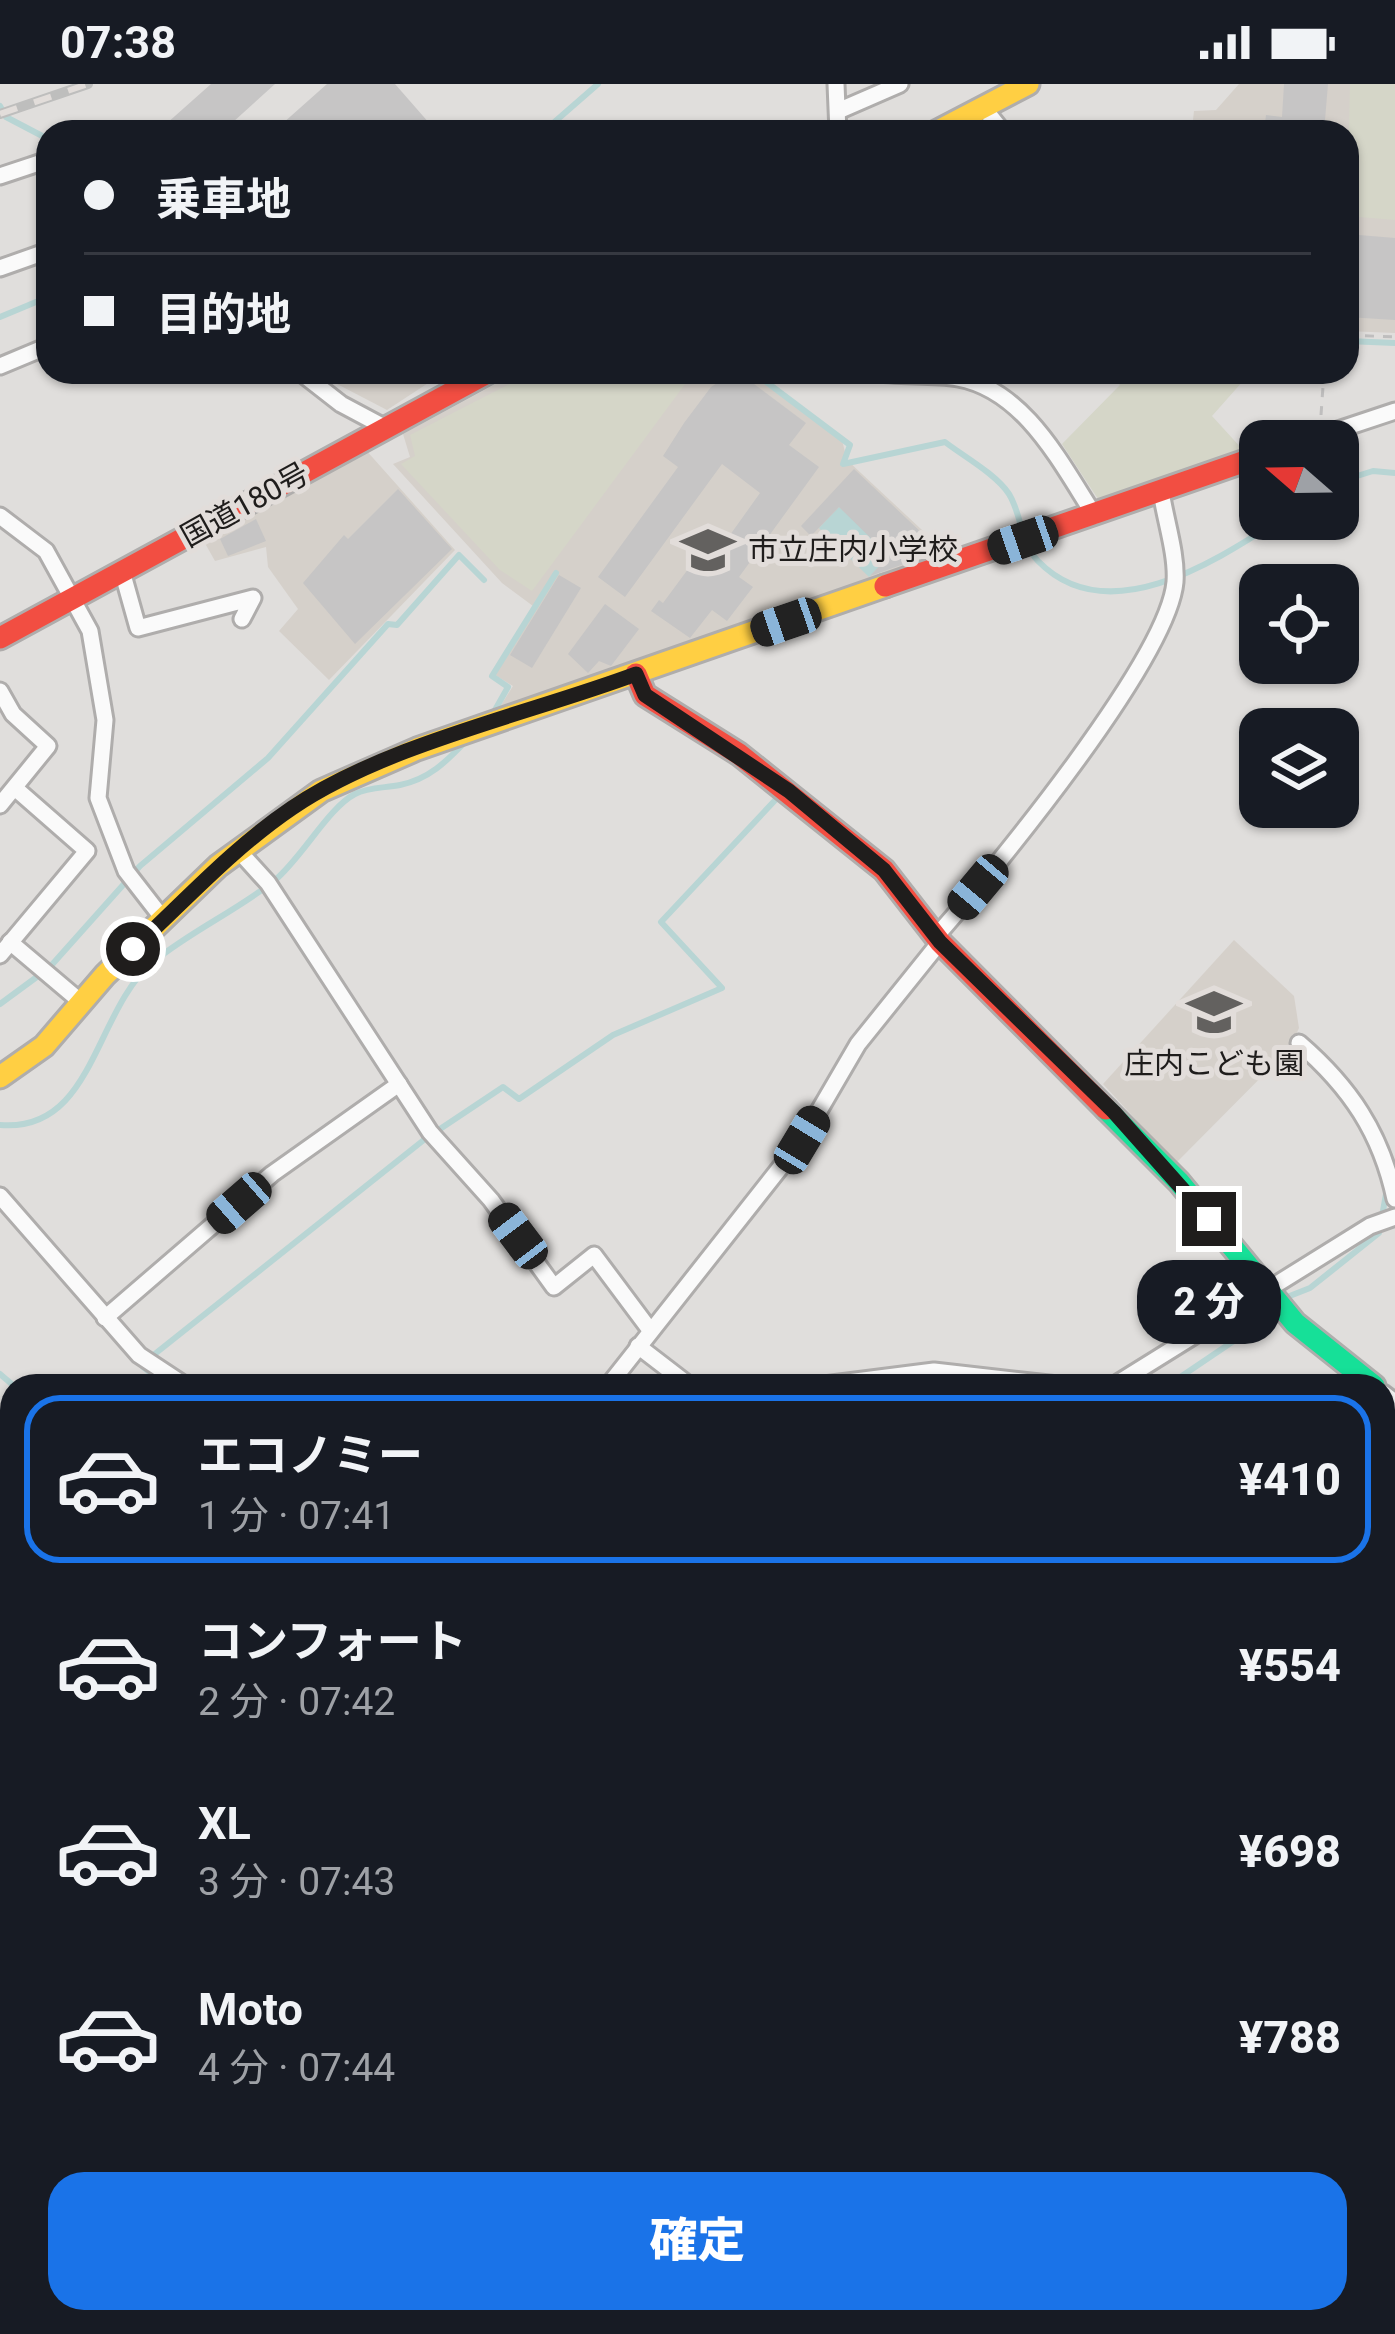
<!DOCTYPE html>
<html lang="ja">
<head>
<meta charset="utf-8">
<style>
	:root { --surface:#171b24; --page:#20242c; --text:#f1f3f6; --muted:#9ea1a6; --line:#363941; --accent:#1a73e8 }
	body { margin:0; font-family:Roboto,"Noto Sans JP",sans-serif; background:var(--page); color:var(--text); height:100vh; display:flex; flex-direction:column; font-size:45px; white-space:nowrap }
	* { box-sizing:border-box; margin:0 }
	p { font-size:39px; color:var(--muted) }
	.icon { flex:none; width:66px; height:66px; fill:none; stroke:currentColor; stroke-width:2; stroke-linecap:round; stroke-linejoin:round }
	.map { position:relative; flex:1; overflow:hidden }
	.panel { position:absolute; left:0px; top:1290px; width:1395px; height:960px; display:flex; flex-direction:column; background:var(--surface); border-radius:36px 36px 0 0; box-shadow:0 3px 9px #0004 }
	.panel>* { flex:none }
	.banner { position:absolute; left:36px; top:36px; width:1323px; height:264px; border-radius:36px; box-shadow:0 3px 9px #0004; display:grid; align-content:center; height:264px; padding:0 48px; background:var(--surface) }
	.needle { width:78px; rotate:290deg }
	.buttons { position:absolute; left:1239px; top:336px; display:grid; gap:24px }
	.buttons a { display:grid; place-items:center; width:120px; height:120px; border-radius:24px; background:var(--surface); box-shadow:0 3px 9px #0004; font-size:60px }
	.end { position:absolute; width:54px; height:54px; margin:-27px; border:15px solid #1f1d1c; background:#fff; box-shadow:0 0 0 6px #fff }
	.from { border-radius:50% }
	.bubble { position:absolute; height:84px; border-radius:36px; background:var(--surface); box-shadow:0 3px 9px #0004; font-size:39px; font-weight:800; line-height:84px; text-align:center }
	.car { position:absolute; width:36px; height:72px; margin:-36px -18px; border-radius:15px; box-shadow:0 0 9px 3px #0007; background:linear-gradient(#222 24%,#8ab4d8 0 40%,#222 0 76%,#8ab4d8 0 86%,#222 0) }
	.banner b { display:flex; align-items:center; gap:42px; height:114px; font-size:45px }
	.banner b+b { border-top:3px solid var(--line) }
	.banner i { width:30px; height:30px; background:var(--text) }
	ul { padding:21px 0 0; list-style:none }
	li { display:flex; align-items:center; gap:36px; height:168px; margin:0 24px 18px; padding:0 24px; border:6px solid transparent; border-radius:36px }
	li div { flex:1 }
	li b { display:block; font-size:45px }
	li em { font-style:normal; font-weight:800 }
	li.selected { border-color:var(--accent) }
	li>.icon { width:108px; height:108px; stroke-width:1.5 }
	.action { display:flex; gap:24px; margin-top:auto; padding:24px 48px }
	.action a { flex:1; height:138px; border-radius:36px; background:var(--accent); color:#fff; font-size:48px; font-weight:800; line-height:138px; text-align:center }
	.status { display:flex; justify-content:space-between; align-items:center; height:84px; padding:0 60px; background:var(--surface); direction:ltr }
	.status svg { height:33px; fill:currentColor }
	.map>svg:first-child { display:block }
</style>
</head>
<body>
<div class="status"><b>07:38</b><svg viewBox="0 0 49 12"><path d="M0 12V9h3v3zM5 12V6h3v6zM10 12V3h3v9zM15 12V0h3v12zM26 1h20v11H26zM47 4h2v5h-2z"/></svg></div>
<div class="map">
<svg width="1395" height="2250" viewBox="0 0 1395 2250">
	<rect width="100%" height="100%" fill="#e0dedc"/>
	<g fill="#d5d0ca">
		<path d="M 1239,0 L 1395,0 L 1395,249 L 1347,247 L 1347,48 L 1187,48 L 1192,45 L 1194,27 L 1216,26 Z"/>
		<path d="M 314,288 L 445,288 L 387,326 Z"/>
		<path d="M 518,288 L 748,288 L 842,356 L 847,376 L 951,473 L 493,634 L 513,602 L 492,589 L 533,522 L 502,499 L 393,380 L 410,373 L 403,350 Z"/>
		<path d="M 365,365 L 455,466 L 329,596 L 279,547 L 298,525 L 268,483 L 266,463 L 215,477 L 202,454 Z"/>
		<path d="M 1234,856 L 1294,912 L 1299,944 L 1290,964 L 1176,1079 L 1103,1000 Z"/>
	</g>
	<g fill="#d5d6c8">
		<path d="M 1350,0 L 1395,0 L 1395,136 L 1347,132 Z"/>
		<path d="M 533,288 L 694,288 L 532,507 L 500,486 L 401,380 L 415,372 L 410,351 Z"/>
		<path d="M 1108,288 L 1251,288 L 1212,332 L 1243,366 L 1100,418 L 1062,360 L 1120,301 Z"/>
	</g>
	<path fill="#b8d5d4" d="M 839,423 L 892,469 L 869,493 L 819,444 Z"/>
	<g fill="none" stroke-linecap="round" stroke-linejoin="round">
		<g stroke="#b8d5d4" stroke-width="6">
			<path d="M 0,22 L 6,33 L 48,55"/>
			<path d="M 543,48 L 598,0"/>
			<path d="M 0,233 L 48,213"/>
			<path d="M 1347,257 L 1395,259"/>
			<path d="M 753,288 L 850,361 L 843,380 L 945,358 C 963,372 996,390 1009,410 C 1022,431 1020,458 1038,477 C 1108,549 1217,476 1281,435"/>
			<path d="M 1338,398 L 1373,387 L 1395,389"/>
			<path d="M 495,626 L 508,603 L 492,592 L 556,489"/>
			<path d="M 0,920 L 49,884 L 140,782 L 268,674 L 388,540 L 397,541 L 459,471 L 484,496"/>
			<path d="M 0,1041 C 94,1049 94,927 153,878 C 191,847 236,827 274,797 C 302,774 328,724 355,710 C 368,703 385,704 400,701 C 429,695 446,678 466,657"/>
			<path d="M 1282,1215 L 1310,1204 L 1379,1149 L 1388,1099"/>
			<path d="M 0,1290 L 14,1302"/>
			<path d="M 971,1298 L 990,1302"/>
			<path d="M 167,1302 L 143,1283 L 151,1273 L 425,1055 L 503,1003 L 519,1015 L 613,951 L 722,904 L 661,838 L 780,711"/>
			<path d="M 1167,1302 L 1278,1227"/>
			<path d="M 0,1404 L 12,1392"/>
			<path d="M 0,1460 L 12,1455"/>
		</g>
	</g>
	<g fill="#c6c5c5">
		<path d="M 211,0 L 275,0 L 222,48 L 157,48 Z"/>
		<path d="M 327,0 L 395,0 L 437,48 L 273,48 Z"/>
		<path d="M 1284,0 L 1328,0 L 1324,48 L 1264,48 L 1266,31 L 1282,33 Z"/>
		<path d="M 1347,150 L 1395,154 L 1395,236 L 1347,233 Z"/>
		<path d="M 738,288 L 806,339 L 789,361 L 819,383 L 739,493 L 753,503 L 727,537 L 712,526 L 690,554 L 651,527 L 659,516 L 663,519 L 714,450 L 725,458 L 760,409 L 722,380 L 625,513 L 598,493 L 678,383 L 663,372 L 684,339 L 711,303 L 722,296 L 727,300 Z"/>
		<path d="M 854,385 L 941,467 L 870,492 L 889,472 L 839,423 L 811,452 L 801,442 Z"/>
		<path d="M 398,405 L 452,465 L 355,560 L 303,499 L 344,451 L 348,455 Z"/>
		<path d="M 256,435 L 266,457 L 228,472 L 220,455 Z"/>
		<path d="M 559,491 L 581,504 L 532,584 L 510,571 Z"/>
		<path d="M 605,520 L 639,545 L 611,582 L 599,577 L 588,589 L 568,570 Z"/>
	</g>
	<g fill="none" stroke-linecap="round" stroke-linejoin="round">
		<defs>
			<g id="street">
				<path d="M 836,0 L 838,48"/>
				<path d="M 983,23 L 1003,48"/>
				<path d="M 838,27 L 900,0"/>
				<path d="M 0,92 L 48,76"/>
				<path d="M 0,184 L 48,167"/>
				<path d="M 0,282 L 48,262"/>
				<path d="M 300,288 L 341,320 L 386,344"/>
				<path d="M 872,288 C 900,293 930,289 958,294 C 1025,306 1061,380 1095,432"/>
				<path d="M 1305,357 L 1395,327"/>
				<path d="M 0,432 L 46,467 L 90,547 L 105,636 L 98,714 L 126,787 L 164,836"/>
				<path d="M 122,487 L 138,544 L 253,514 L 242,535"/>
				<path d="M 0,607 L 13,630 L 48,662 L 0,721"/>
				<path d="M 238,766 L 268,799 L 430,1048 L 491,1116 L 554,1203 L 594,1171 L 650,1246"/>
				<path d="M 939,849 C 995,785 1168,575 1175,498 C 1177,470 1165,435 1161,407"/>
				<path d="M 10,858 L 81,918"/>
				<path d="M 0,871 L 87,767 L 15,704"/>
				<path d="M 1299,959 C 1350,1003 1381,1049 1395,1115"/>
				<path d="M 0,1112 L 139,1271 L 186,1302"/>
				<path d="M 105,1234 L 272,1090 L 399,1000"/>
				<path d="M 638,1262 L 690,1302"/>
				<path d="M 608,1302 L 802,1056 L 858,960 L 940,858"/>
				<path d="M 816,1302 L 934,1287 L 1067,1302"/>
				<path d="M 1113,1302 L 1370,1142 L 1395,1133"/>
				<path d="M 1383,1309 L 1395,1318"/>
				<path d="M 0,1557 L 12,1569"/>
				<path d="M 0,1876 L 12,1872"/>
				<path d="M 1383,1891 L 1395,1859"/>
				<path d="M 1383,1928 L 1395,1925"/>
				<path d="M 1383,2059 L 1395,2057"/>
				<path d="M 94,2250 L 101,2238"/>
				<path d="M 436,2250 L 440,2238"/>
				<path d="M 522,2250 L 543,2238"/>
				<path d="M 868,2250 L 894,2238"/>
				<path d="M 1233,2250 L 1234,2238"/>
			</g>
			<g id="fast">
				<path d="M 1106,1025 L 1179,1098 L 1295,1239 L 1374,1302"/>
				<path d="M 1383,1982 L 1395,1980"/>
				<path d="M 1383,2011 L 1395,2008"/>
			</g>
			<g id="slow">
				<path d="M 936,48 L 1028,0"/>
				<path d="M 0,993 L 44,962 L 105,891 L 218,782 L 321,707 L 417,665 L 885,502"/>
				<path d="M 701,2250 L 723,2238"/>
			</g>
			<g id="jam">
				<path d="M 885,502 L 1260,372"/>
				<path d="M 0,554 L 489,288"/>
				<path d="M 636,590 L 645,611 L 739,670 L 884,786 L 940,858 L 1106,1025"/>
				<path d="M 644,2250 L 666,2238"/>
			</g>
		</defs>
		<use href="#street" stroke="#afadac" stroke-width="21"/>
		<use href="#fast" stroke="#afadac" stroke-width="27"/>
		<use href="#slow" stroke="#afadac" stroke-width="27"/>
		<use href="#jam" stroke="#afadac" stroke-width="27"/>
		<g stroke="#bfbebe" stroke-width="3" stroke-dasharray="9 9" stroke-linecap="butt">
			<path d="M 1347,251 L 1395,253"/>
			<path d="M 1321,331 L 1324,288"/>
			<path d="M 1383,1764 L 1395,1775"/>
		</g>
		<use href="#street" stroke="#fafafa" stroke-width="15"/>
		<use href="#fast" stroke="#16e098" stroke-width="21"/>
		<use href="#slow" stroke="#ffcf43" stroke-width="21"/>
		<use href="#jam" stroke="#f24e42" stroke-width="21"/>
		<defs>
			<path id="rail" d="M 0,30 L 88,0"/>
		</defs>
		<use href="#rail" stroke="#bebebd" stroke-width="10"/>
		<use href="#rail" stroke="#e2ddda" stroke-width="6" stroke-dasharray="18" stroke-linecap="butt"/>
	</g>
	<g fill="none" stroke-linecap="round" stroke-linejoin="round">
		<path stroke="#1f1d1c" stroke-width="15" d="M 133,865 C 185,817 233,764 292,724 C 386,660 529,630 636,590 L 645,611 L 789,707 L 884,786 L 940,858 L 1114,1028 L 1209,1135"/>
	</g>
	<defs>
		<symbol id="school-bare" viewBox="-9 -9 18 18"><path d="M0-5L7-2L0 1L-7-2ZM-4 1L0 2.5L4 1V4Q0 6-4 4Z" fill="#63615f" stroke="#e2ddda" stroke-width="2.5" paint-order="stroke"/></symbol>
	</defs>
	<g fill-rule="evenodd">
		<use href="#school-bare" x="670" y="428" width="76" height="76"/>
		<use href="#school-bare" x="1176" y="890" width="76" height="76"/>
	</g>
	<g text-anchor="middle" stroke-width="10" stroke-linejoin="round" paint-order="stroke">
		<g font-size="30" fill="#1f1d1c" stroke="#e2ddda">
			<text transform="translate(245 421) rotate(-29)" y="10">国道180号</text>
		</g>
		<g font-size="30" fill="#1f1d1c" stroke="#e2ddda" text-anchor="start">
			<text x="748" y="476">市立庄内小学校</text>
			<text x="1214" y="990" text-anchor="middle">庄内こども園</text>
		</g>
	</g>
</svg>
<div class="buttons">
<a><svg class="needle" viewBox="-14 -14 28 28"><path d="M0-13l5 13h-10z" fill="#e53935"/><path d="M0 13l5-13h-10z" fill="#9ea1a6"/></svg></a>
<a><svg class="icon" aria-label="locate" viewBox="0 0 24 24"><circle cx="12" cy="12" r="6"/><path d="M12 2v4M12 18v4M2 12h4M18 12h4"/></svg></a>
<a><svg class="icon" aria-label="layers" viewBox="0 0 24 24"><path d="M12 4l9 5-9 5-9-5zM3 14l9 5 9-5"/></svg></a>
</div>
<i class="end from" style="left:133px;top:865px"></i>
<i class="end" style="left:1209px;top:1135px"></i>
<div class="bubble" style="left:1137px;top:1176px;width:144px">2 分</div>
<i class="car" style="left:1023px;top:456px;rotate:251deg"></i>
<i class="car" style="left:786px;top:538px;rotate:251deg"></i>
<i class="car" style="left:978px;top:803px;rotate:220deg"></i>
<i class="car" style="left:802px;top:1056px;rotate:31deg"></i>
<i class="car" style="left:239px;top:1119px;rotate:229deg"></i>
<i class="car" style="left:518px;top:1152px;rotate:323deg"></i>
<div class="banner">
<b><i class="from"></i>乗車地</b>
<b><i></i>目的地</b>
</div>
<section class="panel">
<ul>
<li class="selected"><svg class="icon" aria-label="car" viewBox="0 0 24 24"><path d="M5 17H2v-5l4-1 3-4h7l3 4 3 1v5h-3M9 17h6M6 11h13"/><circle cx="7" cy="17" r="2"/><circle cx="17" cy="17" r="2"/></svg><div><b>エコノミー</b><p>1 分 · 07:41</p></div><em>¥410</em></li>
<li><svg class="icon" aria-label="car" viewBox="0 0 24 24"><path d="M5 17H2v-5l4-1 3-4h7l3 4 3 1v5h-3M9 17h6M6 11h13"/><circle cx="7" cy="17" r="2"/><circle cx="17" cy="17" r="2"/></svg><div><b>コンフォート</b><p>2 分 · 07:42</p></div><em>¥554</em></li>
<li><svg class="icon" aria-label="car" viewBox="0 0 24 24"><path d="M5 17H2v-5l4-1 3-4h7l3 4 3 1v5h-3M9 17h6M6 11h13"/><circle cx="7" cy="17" r="2"/><circle cx="17" cy="17" r="2"/></svg><div><b>XL</b><p>3 分 · 07:43</p></div><em>¥698</em></li>
<li><svg class="icon" aria-label="car" viewBox="0 0 24 24"><path d="M5 17H2v-5l4-1 3-4h7l3 4 3 1v5h-3M9 17h6M6 11h13"/><circle cx="7" cy="17" r="2"/><circle cx="17" cy="17" r="2"/></svg><div><b>Moto</b><p>4 分 · 07:44</p></div><em>¥788</em></li>
</ul>
<div class="action"><a>確定</a></div>
</section>
</div>
</body>
</html>
